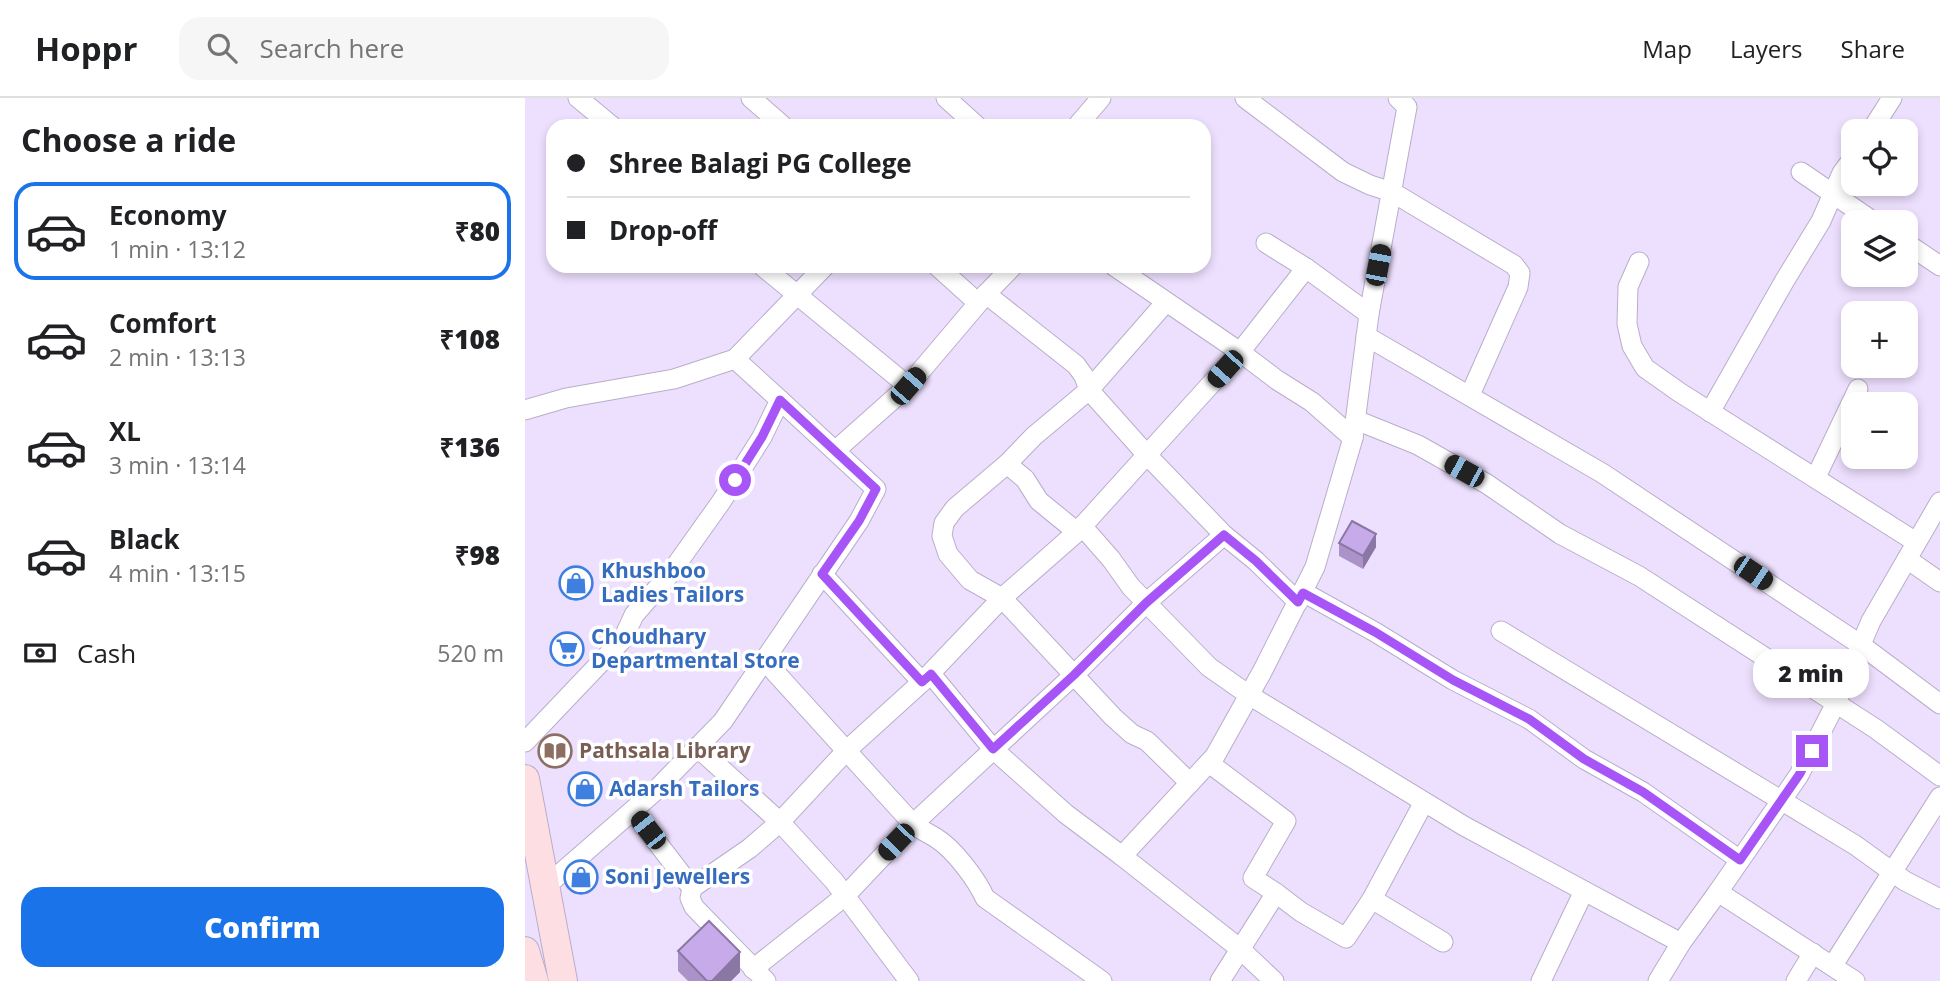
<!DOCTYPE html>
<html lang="en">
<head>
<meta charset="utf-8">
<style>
	:root { --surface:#fff; --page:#f6f6f6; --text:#202124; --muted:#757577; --line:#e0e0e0; --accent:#1a73e8 }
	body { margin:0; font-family:"Open Sans",sans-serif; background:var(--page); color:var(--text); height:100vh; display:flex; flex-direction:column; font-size:26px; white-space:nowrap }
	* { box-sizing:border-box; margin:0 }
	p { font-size:23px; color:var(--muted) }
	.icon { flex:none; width:38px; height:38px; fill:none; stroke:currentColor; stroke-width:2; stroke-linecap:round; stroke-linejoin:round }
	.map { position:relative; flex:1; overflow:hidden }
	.panel { display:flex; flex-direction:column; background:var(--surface); width:525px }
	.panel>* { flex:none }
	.hud { position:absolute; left:21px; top:21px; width:665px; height:154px; border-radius:21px; box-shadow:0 4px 10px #0003; display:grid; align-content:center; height:154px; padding:0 21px; background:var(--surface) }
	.buttons { position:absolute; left:1316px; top:21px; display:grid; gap:14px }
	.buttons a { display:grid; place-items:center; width:77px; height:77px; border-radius:14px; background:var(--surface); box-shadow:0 4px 10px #0003; font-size:35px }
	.end { position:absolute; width:32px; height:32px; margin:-16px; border:9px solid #a855f7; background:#fff; box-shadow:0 0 0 4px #fff }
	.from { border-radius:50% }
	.bubble { position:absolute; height:49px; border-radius:21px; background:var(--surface); box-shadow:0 4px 10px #0003; font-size:23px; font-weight:800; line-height:49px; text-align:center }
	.car { position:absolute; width:21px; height:42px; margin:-21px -10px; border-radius:9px; box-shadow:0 0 5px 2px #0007; background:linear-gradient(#222 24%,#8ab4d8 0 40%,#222 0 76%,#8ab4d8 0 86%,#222 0) }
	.hud b { display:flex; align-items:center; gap:24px; height:66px; font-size:26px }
	.hud b+b { border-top:2px solid var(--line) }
	.hud i { width:18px; height:18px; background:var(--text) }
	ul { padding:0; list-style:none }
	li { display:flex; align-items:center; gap:21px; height:98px; margin:0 14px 10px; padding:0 7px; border:4px solid transparent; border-radius:21px }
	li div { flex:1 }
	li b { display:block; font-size:26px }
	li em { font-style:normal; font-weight:800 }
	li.on { border-color:var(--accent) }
	li>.icon { width:63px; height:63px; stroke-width:1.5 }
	h2 { padding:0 21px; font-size:32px; line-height:84px }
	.pay { display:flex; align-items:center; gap:18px; height:77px; padding:0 21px; font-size:26px }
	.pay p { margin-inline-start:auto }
	.cta { display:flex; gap:14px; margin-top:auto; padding:14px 21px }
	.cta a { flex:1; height:80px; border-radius:21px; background:var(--accent); color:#fff; font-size:28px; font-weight:800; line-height:80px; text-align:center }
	header { display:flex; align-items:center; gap:42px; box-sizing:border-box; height:98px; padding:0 35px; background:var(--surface); border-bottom:2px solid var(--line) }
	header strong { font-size:33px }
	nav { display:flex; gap:38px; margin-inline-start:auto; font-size:24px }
	.search { width:490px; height:63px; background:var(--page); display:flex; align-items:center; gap:18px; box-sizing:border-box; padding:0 24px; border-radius:21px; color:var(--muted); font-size:26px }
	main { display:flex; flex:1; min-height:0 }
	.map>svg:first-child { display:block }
</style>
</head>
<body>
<header>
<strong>Hoppr</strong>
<div class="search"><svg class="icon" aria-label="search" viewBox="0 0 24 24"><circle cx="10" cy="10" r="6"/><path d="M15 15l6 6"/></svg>Search here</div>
<nav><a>Map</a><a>Layers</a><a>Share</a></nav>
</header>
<main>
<section class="panel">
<h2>Choose a ride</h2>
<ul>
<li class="on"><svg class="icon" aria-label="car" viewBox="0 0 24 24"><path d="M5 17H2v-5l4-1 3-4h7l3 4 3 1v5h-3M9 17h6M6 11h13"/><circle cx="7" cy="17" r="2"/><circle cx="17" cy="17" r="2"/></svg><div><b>Economy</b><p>1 min · 13:12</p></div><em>₹80</em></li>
<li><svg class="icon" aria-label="car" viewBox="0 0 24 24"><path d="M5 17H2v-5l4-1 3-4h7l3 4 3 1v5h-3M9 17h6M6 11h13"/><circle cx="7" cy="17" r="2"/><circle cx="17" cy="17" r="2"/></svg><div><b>Comfort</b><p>2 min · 13:13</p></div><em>₹108</em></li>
<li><svg class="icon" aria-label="car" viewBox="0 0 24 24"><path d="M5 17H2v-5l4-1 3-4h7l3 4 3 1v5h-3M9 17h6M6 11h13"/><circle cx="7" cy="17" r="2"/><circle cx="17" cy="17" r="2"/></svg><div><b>XL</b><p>3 min · 13:14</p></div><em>₹136</em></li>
<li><svg class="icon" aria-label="car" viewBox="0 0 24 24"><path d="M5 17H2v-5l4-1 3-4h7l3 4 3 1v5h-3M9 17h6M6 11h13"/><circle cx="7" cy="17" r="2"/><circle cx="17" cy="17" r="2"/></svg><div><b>Black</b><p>4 min · 13:15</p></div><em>₹98</em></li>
</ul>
<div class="pay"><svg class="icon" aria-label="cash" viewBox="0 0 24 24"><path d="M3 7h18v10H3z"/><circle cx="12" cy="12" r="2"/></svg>Cash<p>520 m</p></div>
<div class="cta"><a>Confirm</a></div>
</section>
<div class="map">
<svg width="1415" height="883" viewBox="0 0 1415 883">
	<rect width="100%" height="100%" fill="#ede0fe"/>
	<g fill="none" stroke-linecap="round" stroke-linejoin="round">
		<defs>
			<g id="street">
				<path d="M 53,0 L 87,28"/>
				<path d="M 226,0 L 258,28"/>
				<path d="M 421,0 L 452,28"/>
				<path d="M 720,0 L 818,74 L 845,87 L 867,94 L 989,167 L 995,175 L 993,189 L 945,297"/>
				<path d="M 552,28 L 576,0"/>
				<path d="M 1346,33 L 1367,0"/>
				<path d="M 1276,74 L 1349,124"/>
				<path d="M 741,145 L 781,170 L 844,216"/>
				<path d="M 1381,145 L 1415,168"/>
				<path d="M 1114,164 L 1103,189 L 1102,226 L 1107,248 L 1120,270 L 1154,294 L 1391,444"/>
				<path d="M 237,168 L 383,288"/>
				<path d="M 412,168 L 453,205"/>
				<path d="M 589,168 L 715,254 L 752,282 L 787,304 L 828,340"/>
				<path d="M 461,196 L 551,267 L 559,278 L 564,292 L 622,357 L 699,437 L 731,463 L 773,504"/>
				<path d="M 641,204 L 564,292 L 509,338 L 482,366 L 430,410 L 419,425 L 417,438 L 423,456 L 445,482 L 477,500 L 588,619 L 607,636 L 622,643 L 665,685"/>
				<path d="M 841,238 L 1077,375 L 1336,547 L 1415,606"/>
				<path d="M 0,312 L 41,300 L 149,281 L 210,261"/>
				<path d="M 1185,314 L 1260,182 L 1296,123 L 1317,75 L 1328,60"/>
				<path d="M 831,322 L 893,347 L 962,386 L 1035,436 L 1114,478 L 1351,631 L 1415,678"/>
				<path d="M 311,352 L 383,288 L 461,196 L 488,168"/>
				<path d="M 482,366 L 500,381 L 514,403 L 552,434"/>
				<path d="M 1291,379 L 1333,291"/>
				<path d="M 557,428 L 586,461 L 606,489 L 684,569 L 724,597 L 939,728 L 1156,845"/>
				<path d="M 1382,461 L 1415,484"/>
				<path d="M 297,476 L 397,584"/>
				<path d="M 778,494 L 850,534 L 928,582 L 1004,621 L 1059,661 L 1118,694 L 1215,762"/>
				<path d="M 976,533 L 1330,747 L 1380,783 L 1415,801"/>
				<path d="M 239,562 L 388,726 C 396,732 403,735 411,740 C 429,751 452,782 460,800 L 577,883"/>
				<path d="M 406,576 L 468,651 L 541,716 L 597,758"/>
				<path d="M 0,644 L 98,541 L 109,517 L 144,477 L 196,404 L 237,339 L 255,302 L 210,261 L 300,168"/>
				<path d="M 172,649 L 255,724 L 309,783 L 384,883"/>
				<path d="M 684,665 L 761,723 L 728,780 L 751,795 L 695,883"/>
				<path d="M 108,713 L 167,790 L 165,800 L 169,809 L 241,883"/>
				<path d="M 21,788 L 130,693 L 198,623 L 334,423 L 351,391 L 255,302"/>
				<path d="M 167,790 L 225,750 L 255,724 L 322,652 L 397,584 L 477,500 L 552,434 L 715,254 L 781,170"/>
				<path d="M 1193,794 L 1274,677 L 1311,605 L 1346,523 L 1415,404"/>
				<path d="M 751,795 L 776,814 L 821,840 L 847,801 L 918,844"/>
				<path d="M 847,801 L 899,704"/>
				<path d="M 1308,867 L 1415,699"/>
				<path d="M 228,871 L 320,798 L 388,726 L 549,577 L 621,505 L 699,437"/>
				<path d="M 749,883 L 714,850 L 597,758 L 690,658 L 737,574 L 790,469 L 828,340 L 844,216 L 882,9 L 873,0"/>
				<path d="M 1016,883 L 1059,793"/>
				<path d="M 1133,883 L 1156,845 L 1193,794 L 1330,883"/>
				<path d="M 1271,883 L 1288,855"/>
			</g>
			<g id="secondary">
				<path d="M 0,681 L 38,883"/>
				<path d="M 0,853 L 9,883"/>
			</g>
		</defs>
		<use href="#street" stroke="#baadca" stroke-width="21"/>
		<use href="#secondary" stroke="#baadca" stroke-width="30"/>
		<use href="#street" stroke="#fff" stroke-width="19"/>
		<use href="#secondary" stroke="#fddee3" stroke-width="28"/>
	</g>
	<g fill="#ab92c8">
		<path d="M 814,445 L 851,449 L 838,471 L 814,458 Z"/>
		<path d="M 153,853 L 215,874 L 206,883 L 163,883 L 153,873 Z"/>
	</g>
	<g fill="#8b77a3">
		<path d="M 851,436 L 851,449 L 838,471 L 838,458 Z"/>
		<path d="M 215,854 L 215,874 L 206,883 L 187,883 Z"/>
	</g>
	<g fill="#c7aae9" stroke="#8b77a3" stroke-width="2">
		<path d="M 827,423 L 851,436 L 838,458 L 814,445 Z"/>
		<path d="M 184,823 L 215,854 L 187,883 L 182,883 L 153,853 Z"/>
	</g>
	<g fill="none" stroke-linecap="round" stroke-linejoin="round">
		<path stroke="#a855f7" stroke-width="9" d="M 210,382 L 237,339 L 255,302 L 351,391 L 334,423 L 297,476 L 397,584 L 406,576 L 468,651 L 549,577 L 621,505 L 699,437 L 731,463 L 773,504 L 778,495 L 850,534 L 928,582 L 1004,621 L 1059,661 L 1118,694 L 1215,762 L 1274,677 L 1287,653"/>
	</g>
	<defs>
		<symbol id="shop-ring" viewBox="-11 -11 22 22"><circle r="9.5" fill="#fff" stroke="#3f7fe0" stroke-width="1.5"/><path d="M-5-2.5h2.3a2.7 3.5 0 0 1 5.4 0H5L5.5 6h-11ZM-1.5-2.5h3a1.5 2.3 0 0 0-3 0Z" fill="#3f7fe0"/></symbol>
		<symbol id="supermarket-ring" viewBox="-11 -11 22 22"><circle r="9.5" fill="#fff" stroke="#3f7fe0" stroke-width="1.5"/><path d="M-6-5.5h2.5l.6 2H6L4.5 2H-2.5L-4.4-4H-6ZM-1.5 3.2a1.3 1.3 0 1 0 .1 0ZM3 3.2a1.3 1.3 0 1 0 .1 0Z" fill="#3f7fe0"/></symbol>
		<symbol id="library-ring" viewBox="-11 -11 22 22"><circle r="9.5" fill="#fff" stroke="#8d6e63" stroke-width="1.5"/><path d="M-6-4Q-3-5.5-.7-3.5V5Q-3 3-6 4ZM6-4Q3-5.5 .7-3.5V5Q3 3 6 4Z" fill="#8d6e63"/></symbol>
	</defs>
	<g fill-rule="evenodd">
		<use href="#shop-ring" x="32" y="466" width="38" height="38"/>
		<use href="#supermarket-ring" x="23" y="532" width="38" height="38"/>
		<use href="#library-ring" x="11" y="634" width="38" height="38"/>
		<use href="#shop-ring" x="41" y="672" width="38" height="38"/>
		<use href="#shop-ring" x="37" y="760" width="38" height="38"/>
	</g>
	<g text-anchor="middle" stroke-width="7" stroke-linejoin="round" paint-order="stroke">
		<g font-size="21" font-weight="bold" fill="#366cbe" stroke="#fff" text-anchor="start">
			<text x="76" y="480">Khushboo<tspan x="76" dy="24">Ladies Tailors</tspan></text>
			<text x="66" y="546">Choudhary<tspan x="66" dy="24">Departmental Store</tspan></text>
			<text x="84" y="698">Adarsh Tailors</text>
			<text x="80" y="786">Soni Jewellers</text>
		</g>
		<g font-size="21" font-weight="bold" fill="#785e54" stroke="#fff" text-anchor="start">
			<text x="54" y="660">Pathsala Library</text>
		</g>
	</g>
</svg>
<div class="buttons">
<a><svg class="icon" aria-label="locate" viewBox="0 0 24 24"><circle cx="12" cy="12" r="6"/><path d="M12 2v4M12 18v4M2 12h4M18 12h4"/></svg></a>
<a><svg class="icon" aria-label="layers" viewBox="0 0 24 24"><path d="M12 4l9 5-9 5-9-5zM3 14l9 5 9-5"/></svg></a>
<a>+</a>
<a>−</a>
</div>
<i class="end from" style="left:210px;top:382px"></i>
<i class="end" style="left:1287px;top:653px"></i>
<div class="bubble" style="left:1228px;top:551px;width:116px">2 min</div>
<i class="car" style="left:853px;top:167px;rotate:11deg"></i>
<i class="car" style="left:700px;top:271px;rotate:222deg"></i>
<i class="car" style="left:383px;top:288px;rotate:41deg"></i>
<i class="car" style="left:939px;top:373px;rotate:299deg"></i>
<i class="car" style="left:1228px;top:475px;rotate:124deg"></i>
<i class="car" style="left:123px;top:732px;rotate:322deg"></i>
<i class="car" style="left:371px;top:744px;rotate:224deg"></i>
<div class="hud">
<b><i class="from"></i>Shree Balagi PG College</b>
<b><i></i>Drop-off</b>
</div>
</div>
</main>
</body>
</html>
